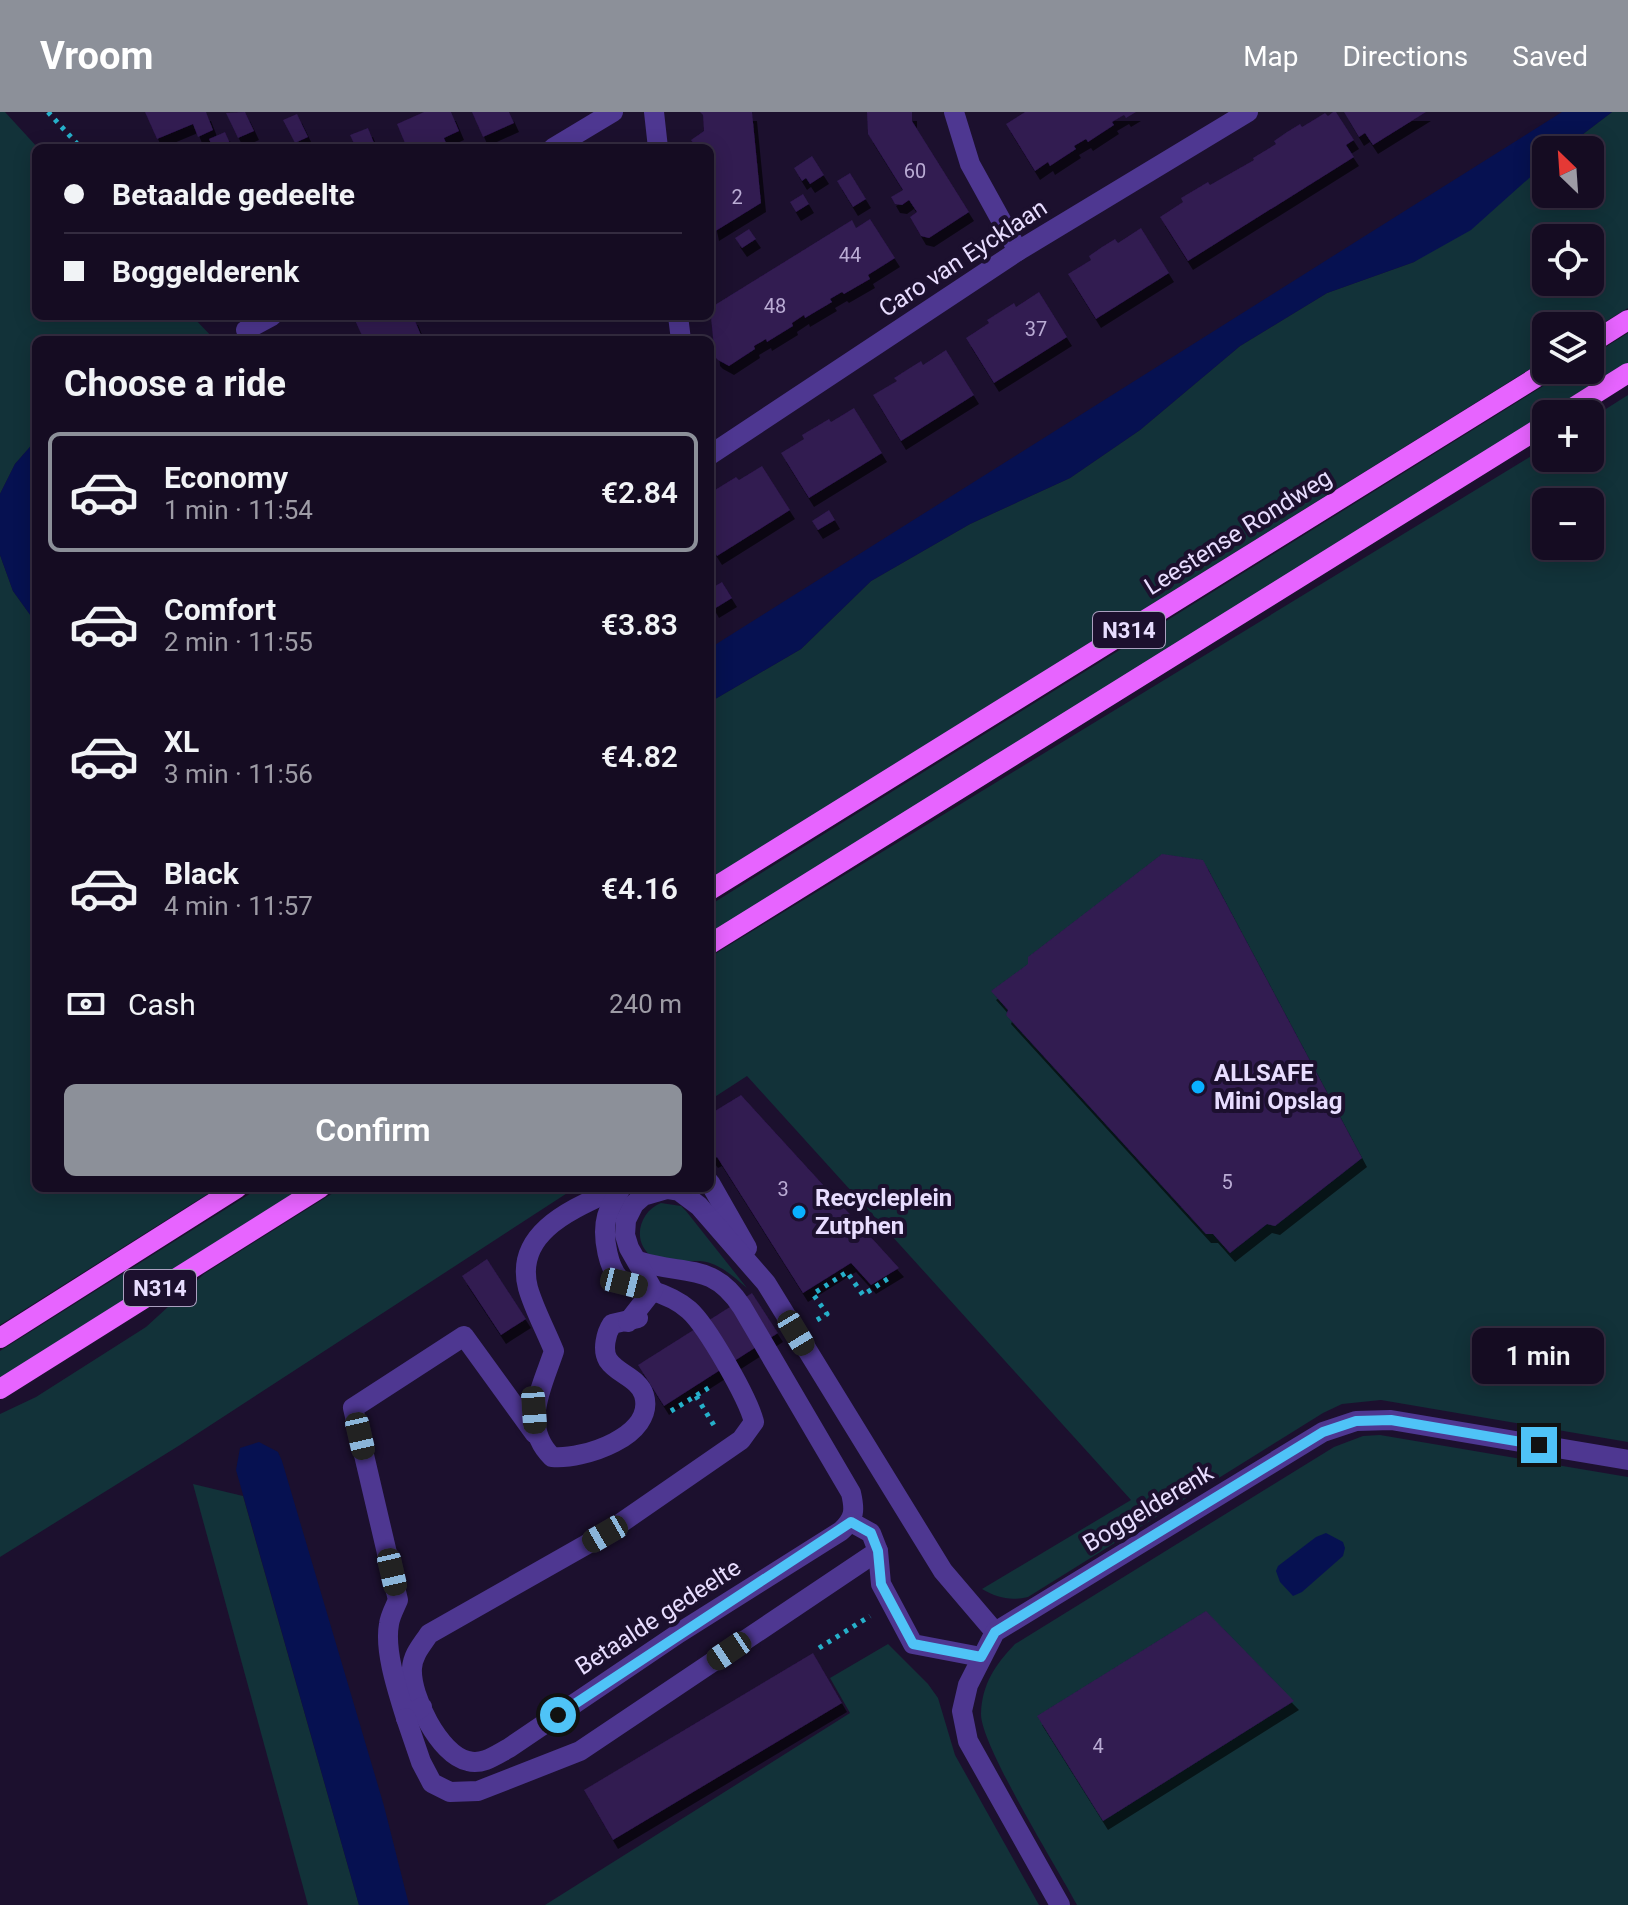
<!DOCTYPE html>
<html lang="en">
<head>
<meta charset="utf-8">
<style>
	:root { --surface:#150c22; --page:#221a2f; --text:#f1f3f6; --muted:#9d9ba5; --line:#342c40; --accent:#8c9099 }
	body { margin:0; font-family:Roboto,sans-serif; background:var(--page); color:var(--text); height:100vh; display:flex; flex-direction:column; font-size:30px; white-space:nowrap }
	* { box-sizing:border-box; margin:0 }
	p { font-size:26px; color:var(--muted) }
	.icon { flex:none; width:44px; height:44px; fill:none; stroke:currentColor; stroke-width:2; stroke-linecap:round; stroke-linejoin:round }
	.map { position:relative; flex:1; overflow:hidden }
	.details { position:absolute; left:32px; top:224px; width:682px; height:856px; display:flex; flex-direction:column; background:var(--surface); border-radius:12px; box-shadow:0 4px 20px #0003,0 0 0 2px var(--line) }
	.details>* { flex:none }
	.hud { position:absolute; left:32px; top:32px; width:682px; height:176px; border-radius:12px; box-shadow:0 4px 20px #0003,0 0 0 2px var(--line); display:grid; align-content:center; height:176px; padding:0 32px; background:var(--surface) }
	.needle { width:52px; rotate:335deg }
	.fabs { position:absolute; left:1532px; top:24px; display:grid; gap:16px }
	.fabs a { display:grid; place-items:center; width:72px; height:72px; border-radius:12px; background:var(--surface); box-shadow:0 4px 20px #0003,0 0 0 2px var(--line); font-size:40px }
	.end { position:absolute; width:36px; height:36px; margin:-18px; border:10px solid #4fc3f7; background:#111; box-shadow:0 0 0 4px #111 }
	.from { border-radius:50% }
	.bubble { position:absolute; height:56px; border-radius:12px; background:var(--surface); box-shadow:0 4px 20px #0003,0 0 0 2px var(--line); font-size:26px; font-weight:600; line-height:56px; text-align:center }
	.car { position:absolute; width:24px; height:48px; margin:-24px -12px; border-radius:10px; box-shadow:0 0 6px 2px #0007; background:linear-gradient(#222 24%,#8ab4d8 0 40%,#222 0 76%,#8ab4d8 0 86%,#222 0) }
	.hud b { display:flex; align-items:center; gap:28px; height:76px; font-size:30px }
	.hud b+b { border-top:2px solid var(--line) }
	.hud i { width:20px; height:20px; background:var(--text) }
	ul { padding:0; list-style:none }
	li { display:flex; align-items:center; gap:24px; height:120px; margin:0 16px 12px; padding:0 16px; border:4px solid transparent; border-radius:12px }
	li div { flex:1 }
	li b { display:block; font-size:30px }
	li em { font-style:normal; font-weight:600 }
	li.current { border-color:var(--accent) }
	li>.icon { width:72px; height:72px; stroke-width:1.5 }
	h2 { padding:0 32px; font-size:36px; line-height:96px }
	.pay { display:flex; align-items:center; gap:20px; height:88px; padding:0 32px; font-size:30px }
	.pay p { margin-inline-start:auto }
	.primary-button { display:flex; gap:16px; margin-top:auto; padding:16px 32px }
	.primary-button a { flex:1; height:92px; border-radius:12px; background:var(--accent); color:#fff; font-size:32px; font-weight:600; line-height:92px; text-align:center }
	header { display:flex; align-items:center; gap:48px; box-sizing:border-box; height:112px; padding:0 40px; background:var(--accent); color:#fff }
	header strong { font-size:38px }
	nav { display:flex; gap:44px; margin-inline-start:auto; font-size:28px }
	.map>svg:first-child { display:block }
</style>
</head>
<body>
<header>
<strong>Vroom</strong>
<nav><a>Map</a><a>Directions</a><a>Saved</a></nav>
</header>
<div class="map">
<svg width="1628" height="1793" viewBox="0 0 1628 1793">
	<defs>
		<filter id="shadow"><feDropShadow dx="5" dy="9" stdDeviation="0" flood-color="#0009"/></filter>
	</defs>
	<rect width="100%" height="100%" fill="#1c102e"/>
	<g fill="#123239" fill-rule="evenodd">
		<path d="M 0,0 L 5,0 L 38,36 L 36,36 L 36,204 L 192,204 L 215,228 L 36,228 L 36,328 L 15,352 L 0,382 Z"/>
		<path d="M 1612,0 L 1628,0 L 1628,196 L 1590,219 L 1590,214 L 1546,214 L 1546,247 L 710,767 L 710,590 L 801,537 L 871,469 L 970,412 L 1070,366 L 1140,318 L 1240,234 L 1327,181 L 1414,150 L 1546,51 L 1546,82 L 1590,82 L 1590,38 L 1562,38 ZM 1546,126 L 1590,126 L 1590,170 L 1546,170 Z"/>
		<path d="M 1628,221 L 1628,251 L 710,822 L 710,793 L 1569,258 L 1590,258 L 1590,245 Z"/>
		<path d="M 1628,283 L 1628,1330 L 1381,1288 L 1342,1292 L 1323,1301 L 1028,1485 C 1010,1489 998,1486 982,1477 L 1131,1388 L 747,964 L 710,988 L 710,845 L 1546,335 L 1546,346 L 1590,346 L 1590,307 ZM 1546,390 L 1590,390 L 1590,434 L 1546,434 Z"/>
		<path d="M 0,443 L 13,479 L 36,511 L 36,1076 L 217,1076 L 0,1213 Z"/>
		<path d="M 259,1076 L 306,1076 L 0,1269 L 0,1239 Z"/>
		<path d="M 341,1076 L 575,1076 L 180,1333 L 0,1445 L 0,1302 L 36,1285 L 146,1215 L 204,1162 Z"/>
		<path d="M 661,1091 L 681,1094 L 686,1099 L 747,1176 C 736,1167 725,1156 710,1151 C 692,1145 671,1156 654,1146 C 631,1132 638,1100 661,1091 Z"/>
		<path d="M 1380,1323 L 1628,1365 L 1628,1793 L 1077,1793 C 1058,1757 981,1634 981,1602 C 982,1572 995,1553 1015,1532 L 1334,1335 L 1363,1324 Z"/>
		<path d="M 193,1372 L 243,1384 L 359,1793 L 308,1793 Z"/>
		<path d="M 888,1532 L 928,1572 L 938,1586 L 955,1643 L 1039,1793 L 545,1793 L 850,1601 L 830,1566 Z"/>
	</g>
	<g fill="#061151">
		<path d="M 1562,0 L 1612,0 L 1562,38 L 1546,38 L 1546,51 L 1471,118 L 1414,150 L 1327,181 L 1240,234 L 1140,318 L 1070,366 L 970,412 L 871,469 L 801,537 L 710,590 L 710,536 Z"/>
		<path d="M 36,328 L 36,511 L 13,479 L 0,443 L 0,382 L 15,352 Z"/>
		<path d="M 259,1330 L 278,1340 L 282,1349 L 384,1694 L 409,1793 L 359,1793 L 236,1358 L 240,1336 Z"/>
		<path d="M 1326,1421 L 1343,1430 L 1345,1436 L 1343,1444 L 1302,1480 L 1293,1484 L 1280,1470 L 1276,1459 L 1278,1454 L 1316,1425 Z"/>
	</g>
	<g fill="#311a51" filter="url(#shadow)">
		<path d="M 145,0 L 206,0 L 213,18 L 198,25 L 193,12 L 157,27 Z"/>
		<path d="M 245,0 L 254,19 L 238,26 L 226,1 Z"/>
		<path d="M 424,0 L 451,0 L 459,19 L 444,26 L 448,36 L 407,36 L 397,12 Z"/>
		<path d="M 472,0 L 509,0 L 514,11 L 483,25 Z"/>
		<path d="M 700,0 L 752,0 L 761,91 L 714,120 L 710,101 L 710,36 L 696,36 L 691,28 L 704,19 L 703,3 Z"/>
		<path d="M 867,0 L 912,0 L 912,9 L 969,100 L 929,126 L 921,124 L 910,105 L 917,100 L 909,88 L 902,93 L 895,92 L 891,85 L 903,78 L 868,22 Z"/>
		<path d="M 1025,0 L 1136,0 L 1126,6 L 1124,3 L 1112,10 L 1114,13 L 1088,30 L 1086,27 L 1074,34 L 1076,37 L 1050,54 L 1048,50 L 1035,59 L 1006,12 Z"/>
		<path d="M 1333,0 L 1336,0 L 1354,28 L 1346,33 L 1354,45 L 1188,149 L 1160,105 L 1183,90 L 1181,86 L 1208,70 L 1210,73 L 1254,48 L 1253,46 L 1276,32 L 1274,29 L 1287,20 L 1300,12 L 1302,15 L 1325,1 L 1328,4 Z"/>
		<path d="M 1344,0 L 1426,0 L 1373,33 L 1365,21 L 1359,25 Z"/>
		<path d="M 297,2 L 308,25 L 295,31 L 283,8 Z"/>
		<path d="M 368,16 L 376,36 L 356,36 L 350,23 Z"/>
		<path d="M 225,20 L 232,36 L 213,36 L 209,27 Z"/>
		<path d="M 812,44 L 824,63 L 810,72 L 806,66 L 802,69 L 794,56 Z"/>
		<path d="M 850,61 L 866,87 L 853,95 L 837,69 Z"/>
		<path d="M 803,82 L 809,92 L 796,100 L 790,90 Z"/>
		<path d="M 870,107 L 895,146 L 868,163 L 870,167 L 844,182 L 842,180 L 830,187 L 832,190 L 805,206 L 804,203 L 792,211 L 793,214 L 767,230 L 766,227 L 754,234 L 755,237 L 729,254 L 718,248 L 715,245 L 710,196 L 852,108 L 856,116 Z"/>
		<path d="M 1141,116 L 1169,161 L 1096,207 L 1068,162 L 1091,148 L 1089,144 L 1102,135 L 1115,127 L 1118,131 Z"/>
		<path d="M 749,117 L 756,127 L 742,136 L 735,126 Z"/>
		<path d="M 1039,180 L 1067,225 L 994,271 L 966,226 L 989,211 L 987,208 L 1014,191 L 1016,195 Z"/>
		<path d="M 353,204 L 396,204 L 398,208 L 413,204 L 423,228 L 364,228 Z"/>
		<path d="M 946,238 L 974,283 L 901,329 L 873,283 L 897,269 L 894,266 L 921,249 L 923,253 Z"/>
		<path d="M 854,296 L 882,341 L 809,386 L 781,341 L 804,327 L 802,323 L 829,307 L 831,310 Z"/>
		<path d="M 762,354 L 790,398 L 717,444 L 710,433 L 710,381 L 736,365 L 739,368 Z"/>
		<path d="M 829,398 L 835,408 L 818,418 L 812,409 Z"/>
		<path d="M 722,470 L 732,486 L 714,497 L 710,490 L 710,477 Z"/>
		<path d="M 1162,742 L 1203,748 L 1362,1046 L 1275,1114 L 1267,1112 L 1230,1141 L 1213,1122 L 1206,1122 L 1006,903 L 1008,898 L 991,879 L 1028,852 L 1028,845 Z"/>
		<path d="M 741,983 L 879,1134 L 899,1156 L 871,1173 L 851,1151 L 803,1181 L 717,1045 L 713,1047 L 710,1043 L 710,1002 Z"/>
		<path d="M 487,1147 L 526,1207 L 501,1223 L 462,1164 Z"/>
		<path d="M 752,1181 L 778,1221 L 664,1294 L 638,1253 Z"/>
		<path d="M 1206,1499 L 1294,1589 L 1103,1709 L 1037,1604 Z"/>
		<path d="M 813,1541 L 842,1591 L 613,1728 L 584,1678 Z"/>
	</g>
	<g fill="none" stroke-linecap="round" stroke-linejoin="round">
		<g stroke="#26b0ca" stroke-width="5" stroke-dasharray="4 6" stroke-linecap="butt">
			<path d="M 48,0 L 81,36"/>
			<path d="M 817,1208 L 827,1202 L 813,1182 L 847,1160 L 863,1183 L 892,1164"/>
			<path d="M 696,1284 L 715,1315"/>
			<path d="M 671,1299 L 710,1275"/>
			<path d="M 819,1536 L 870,1504"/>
		</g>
		<g stroke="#4e3791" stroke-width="20">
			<path d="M 654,0 L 658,36"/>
			<path d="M 954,0 L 970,52 L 1018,139"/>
			<path d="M 553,36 L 613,0"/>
			<path d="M 678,204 L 681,228"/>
			<path d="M 246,218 L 272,204"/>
			<path d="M 710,343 L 1018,139 L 1248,0"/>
			<path d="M 710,1071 L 747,1136"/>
			<path d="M 618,1076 C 578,1095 513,1118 528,1176 C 534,1197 546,1219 554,1239 C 542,1275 520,1314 552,1345 C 583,1348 656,1324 644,1283 C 639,1266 617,1262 608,1248 C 602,1238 606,1221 612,1212 L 638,1206"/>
			<path d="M 621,1076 C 616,1085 610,1094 607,1104 C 602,1122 607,1162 626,1172 C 633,1175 643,1175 650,1178 C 663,1182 679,1189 689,1198 C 707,1214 748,1286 754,1310 L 741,1328 L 605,1422 L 429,1522 C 422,1533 413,1542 412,1556 C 410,1583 439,1643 468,1649 C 483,1653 496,1643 509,1636 L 679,1521 L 841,1419 C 855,1406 855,1398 851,1381 L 742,1195 C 712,1149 684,1164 638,1149"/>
			<path d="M 628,1210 L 653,1178 L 629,1136 L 625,1123 L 626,1108 L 634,1092 L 643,1084 L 667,1077 L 679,1079 L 699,1094 L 766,1171 L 943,1459 L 995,1520"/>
			<path d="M 851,1410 L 871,1421 L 878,1439 L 881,1472 L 913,1532 L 981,1545"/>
			<path d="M 422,1595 L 406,1606 C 398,1580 384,1539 389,1512 C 390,1504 395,1495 398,1488 L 353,1296 L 464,1224 L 535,1322"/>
			<path d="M 406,1606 L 421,1650 L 432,1671 L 450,1680 L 478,1679 L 580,1639 L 878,1439"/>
			<path d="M 1060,1793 L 968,1629 L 962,1599 L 968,1573 L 995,1520 L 1323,1320 L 1356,1309 L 1391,1308 L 1628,1348"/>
		</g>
		<g stroke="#e764ff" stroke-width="20">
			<path d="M 1590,232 L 1628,208"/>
			<path d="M 1563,302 L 1628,261"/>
			<path d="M 710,778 L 1548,258"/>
			<path d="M 710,832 L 1546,312"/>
			<path d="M 0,1226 L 237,1076"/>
			<path d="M 0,1277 L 320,1076"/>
		</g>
	</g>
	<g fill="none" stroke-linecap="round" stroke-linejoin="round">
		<path stroke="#4fc3f7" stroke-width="10" d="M 558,1603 L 851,1410 L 871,1421 L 878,1439 L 881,1472 L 913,1532 L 981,1545 L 995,1520 L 1323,1320 L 1356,1309 L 1391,1308 L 1539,1333"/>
	</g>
	<g fill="#09b0ff" stroke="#1c102e" stroke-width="3">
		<circle cx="1198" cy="975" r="8"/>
		<circle cx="799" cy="1100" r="8"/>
	</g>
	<g text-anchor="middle" stroke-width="8" stroke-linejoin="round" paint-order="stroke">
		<g font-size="20" fill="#baacd4">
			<text x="915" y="66">60</text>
			<text x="737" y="92">2</text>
			<text x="850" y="150">44</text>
			<text x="775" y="201">48</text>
			<text x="1036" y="224">37</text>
			<text x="1227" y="1077">5</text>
			<text x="783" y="1084">3</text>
			<text x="1098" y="1641">4</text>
		</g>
		<g fill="#1c102e" stroke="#aba0c0" stroke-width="2">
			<rect x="1093" y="500" width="72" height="36" rx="6"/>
			<rect x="124" y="1158" width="72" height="36" rx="6"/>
		</g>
		<g font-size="22" font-weight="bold" fill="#e8ddff">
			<text x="1129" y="526">N314</text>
			<text x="160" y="1184">N314</text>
		</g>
		<g font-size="24" fill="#e8ddff" stroke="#1c102e">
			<text transform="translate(963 146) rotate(-33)" y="8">Caro van Eycklaan</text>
			<text transform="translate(1238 420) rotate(-32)" y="8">Leestense Rondweg</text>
			<text transform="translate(1148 1396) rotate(-31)" y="8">Boggelderenk</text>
			<text transform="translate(658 1505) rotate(-33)" y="8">Betaalde gedeelte</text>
		</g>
		<g font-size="24" font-weight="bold" fill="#e8ddff" stroke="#1c102e" text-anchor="start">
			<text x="1214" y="969">ALLSAFE<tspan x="1214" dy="28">Mini Opslag</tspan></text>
			<text x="815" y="1094">Recycleplein<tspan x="815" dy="28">Zutphen</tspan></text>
		</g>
	</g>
</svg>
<div class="fabs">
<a><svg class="needle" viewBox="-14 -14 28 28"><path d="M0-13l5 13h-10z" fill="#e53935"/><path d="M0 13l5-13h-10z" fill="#9d9ba5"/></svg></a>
<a><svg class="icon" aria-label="locate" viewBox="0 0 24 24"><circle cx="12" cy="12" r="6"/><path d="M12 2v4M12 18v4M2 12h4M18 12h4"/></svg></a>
<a><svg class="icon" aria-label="layers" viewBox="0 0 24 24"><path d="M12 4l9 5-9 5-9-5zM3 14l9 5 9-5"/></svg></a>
<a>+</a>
<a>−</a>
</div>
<i class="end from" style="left:558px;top:1603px"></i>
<i class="end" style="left:1539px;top:1333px"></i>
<div class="bubble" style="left:1472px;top:1216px;width:132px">1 min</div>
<i class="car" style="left:624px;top:1171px;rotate:104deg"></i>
<i class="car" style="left:796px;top:1221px;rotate:149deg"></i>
<i class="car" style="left:534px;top:1298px;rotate:176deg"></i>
<i class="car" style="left:360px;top:1324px;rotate:167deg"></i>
<i class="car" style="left:605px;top:1422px;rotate:240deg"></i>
<i class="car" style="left:392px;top:1460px;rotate:167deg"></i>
<i class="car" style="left:729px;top:1539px;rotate:236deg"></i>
<div class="hud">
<b><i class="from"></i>Betaalde gedeelte</b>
<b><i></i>Boggelderenk</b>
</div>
<section class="details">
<h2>Choose a ride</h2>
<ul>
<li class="current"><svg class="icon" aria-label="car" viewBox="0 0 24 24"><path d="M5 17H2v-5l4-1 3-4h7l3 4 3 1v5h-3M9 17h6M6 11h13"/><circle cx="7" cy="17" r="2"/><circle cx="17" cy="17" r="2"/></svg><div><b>Economy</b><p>1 min · 11:54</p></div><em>€2.84</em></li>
<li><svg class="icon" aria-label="car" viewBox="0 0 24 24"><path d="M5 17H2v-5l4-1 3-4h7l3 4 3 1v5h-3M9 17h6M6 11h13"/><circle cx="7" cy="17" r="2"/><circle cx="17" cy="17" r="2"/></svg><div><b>Comfort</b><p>2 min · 11:55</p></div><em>€3.83</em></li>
<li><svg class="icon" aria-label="car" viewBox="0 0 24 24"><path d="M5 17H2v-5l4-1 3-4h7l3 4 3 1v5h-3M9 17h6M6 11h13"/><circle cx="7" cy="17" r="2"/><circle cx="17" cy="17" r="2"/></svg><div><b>XL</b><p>3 min · 11:56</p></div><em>€4.82</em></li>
<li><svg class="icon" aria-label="car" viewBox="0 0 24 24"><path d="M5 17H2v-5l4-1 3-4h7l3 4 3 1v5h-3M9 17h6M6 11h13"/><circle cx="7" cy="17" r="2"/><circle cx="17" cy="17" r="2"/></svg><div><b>Black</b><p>4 min · 11:57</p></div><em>€4.16</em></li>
</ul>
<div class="pay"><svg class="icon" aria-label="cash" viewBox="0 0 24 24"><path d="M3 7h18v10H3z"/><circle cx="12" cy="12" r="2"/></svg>Cash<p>240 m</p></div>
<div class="primary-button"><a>Confirm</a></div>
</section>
</div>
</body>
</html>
